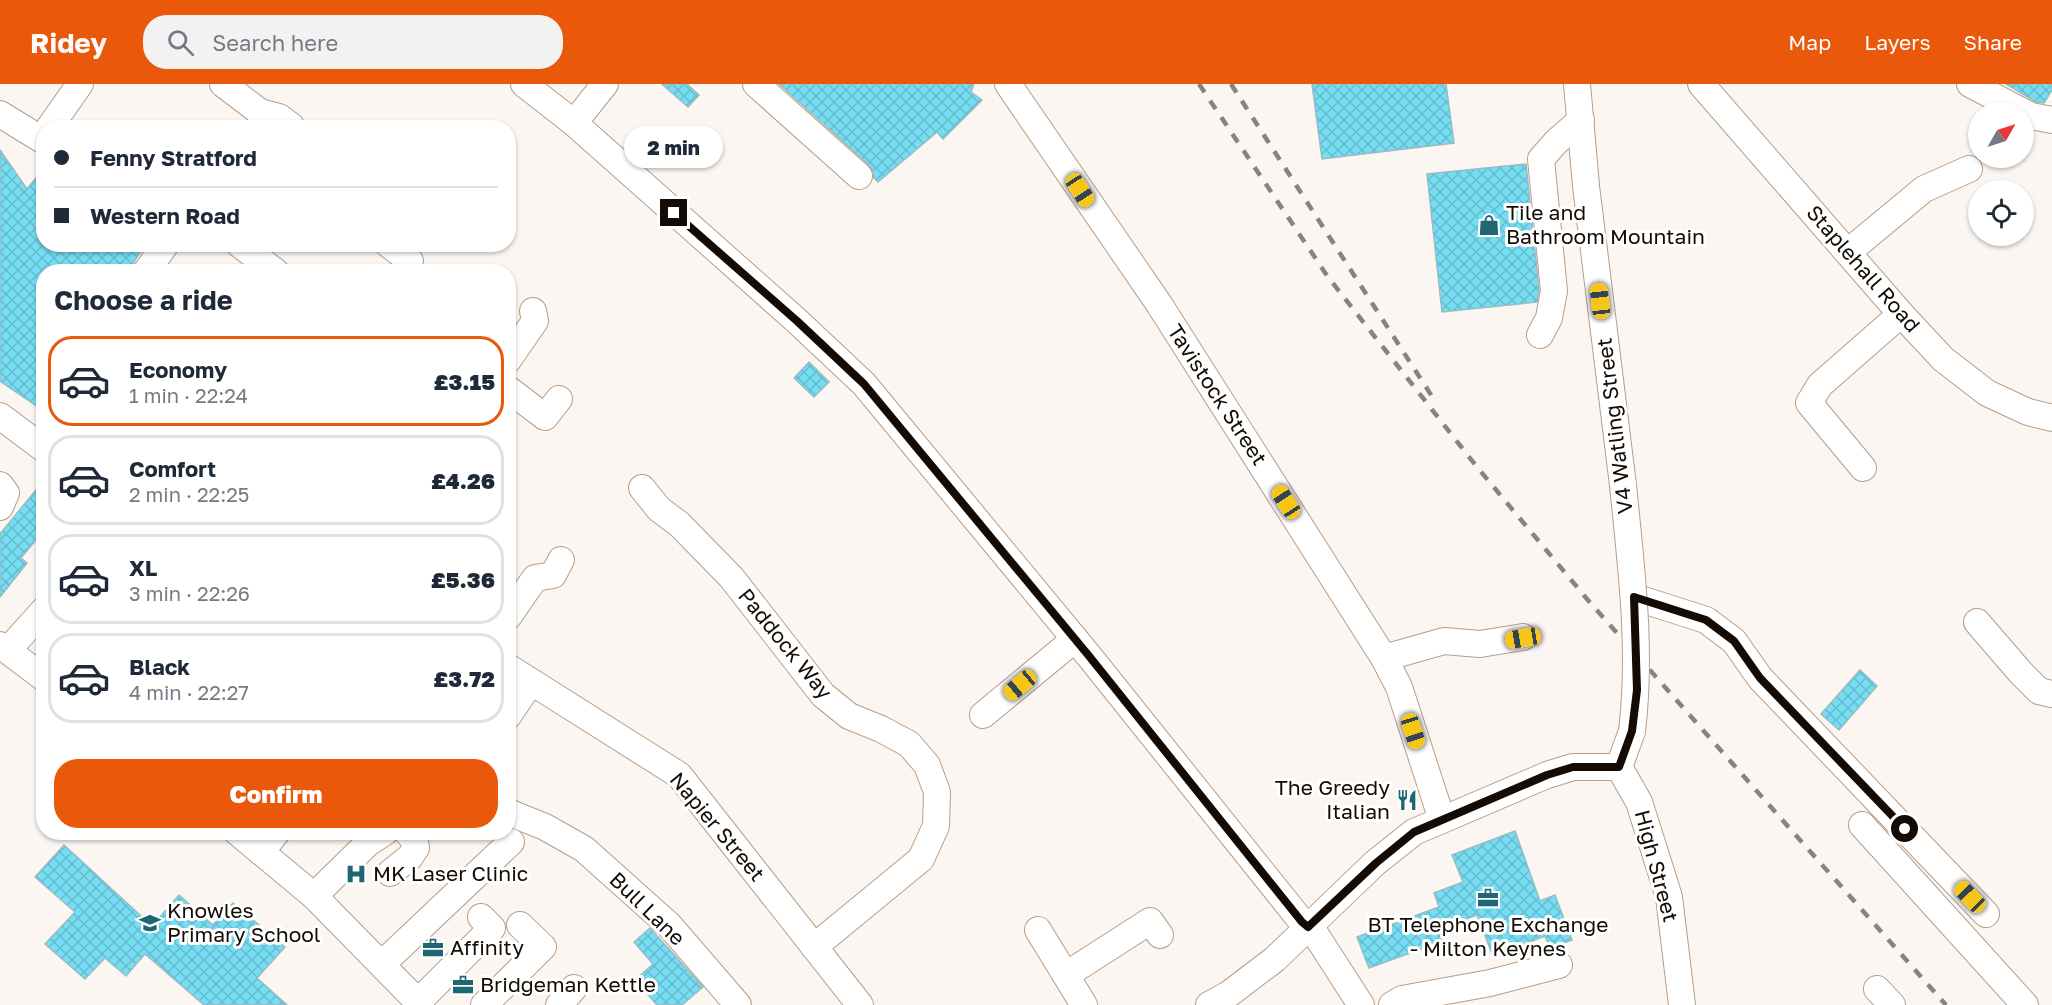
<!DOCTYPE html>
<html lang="en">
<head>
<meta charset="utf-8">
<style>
	:root { --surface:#fff; --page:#f2f2f3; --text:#1f2937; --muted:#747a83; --line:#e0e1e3; --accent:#ea580c }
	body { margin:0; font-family:"Golos Text",sans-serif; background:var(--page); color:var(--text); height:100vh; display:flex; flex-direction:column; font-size:22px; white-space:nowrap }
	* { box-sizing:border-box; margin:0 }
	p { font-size:20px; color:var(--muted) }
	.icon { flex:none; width:33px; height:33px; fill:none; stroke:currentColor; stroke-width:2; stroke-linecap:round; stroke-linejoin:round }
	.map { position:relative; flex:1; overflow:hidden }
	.sheet { position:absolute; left:36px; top:180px; width:480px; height:576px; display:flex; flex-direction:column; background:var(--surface); border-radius:24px; box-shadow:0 2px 4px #0004 }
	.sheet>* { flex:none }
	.guide { position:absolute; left:36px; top:36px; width:480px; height:132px; border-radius:24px; box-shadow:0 2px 4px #0004; display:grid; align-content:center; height:132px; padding:0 18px; background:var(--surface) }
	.needle { width:39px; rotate:51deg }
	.buttons { position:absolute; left:1968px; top:18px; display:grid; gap:12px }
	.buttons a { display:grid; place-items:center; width:66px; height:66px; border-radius:50%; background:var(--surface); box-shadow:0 2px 4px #0004; font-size:30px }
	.end { position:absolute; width:27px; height:27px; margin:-14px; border:8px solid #130b04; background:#fff; box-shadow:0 0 0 3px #fff }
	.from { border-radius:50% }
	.bubble { position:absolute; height:42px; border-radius:21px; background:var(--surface); box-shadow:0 2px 4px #0004; font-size:20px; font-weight:800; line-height:42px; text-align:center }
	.car { position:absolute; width:18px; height:36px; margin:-18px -9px; border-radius:8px; box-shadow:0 0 4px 2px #0007; background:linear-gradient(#f5c518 24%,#345 0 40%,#f5c518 0 76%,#345 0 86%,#f5c518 0) }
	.guide b { display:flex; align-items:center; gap:21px; height:57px; font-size:22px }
	.guide b+b { border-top:2px solid var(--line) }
	.guide i { width:15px; height:15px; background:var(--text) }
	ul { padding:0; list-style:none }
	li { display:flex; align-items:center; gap:18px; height:90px; margin:0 12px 9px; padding:0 6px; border:3px solid var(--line); border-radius:24px }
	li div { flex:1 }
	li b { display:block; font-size:22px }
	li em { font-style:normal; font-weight:800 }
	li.selected { border-color:var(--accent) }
	li>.icon { width:54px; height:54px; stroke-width:1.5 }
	h2 { padding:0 18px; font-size:27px; line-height:72px }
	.action { display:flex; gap:12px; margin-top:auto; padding:12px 18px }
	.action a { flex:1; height:69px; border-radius:24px; background:var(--accent); color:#fff; font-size:24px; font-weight:800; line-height:69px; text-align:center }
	header { display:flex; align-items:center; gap:36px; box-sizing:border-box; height:84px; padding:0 30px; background:var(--accent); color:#fff }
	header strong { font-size:28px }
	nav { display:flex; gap:33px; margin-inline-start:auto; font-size:21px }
	.search { width:420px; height:54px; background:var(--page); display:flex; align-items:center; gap:15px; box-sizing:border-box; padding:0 21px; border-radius:24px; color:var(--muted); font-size:22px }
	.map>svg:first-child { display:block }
</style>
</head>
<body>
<header>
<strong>Ridey</strong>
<div class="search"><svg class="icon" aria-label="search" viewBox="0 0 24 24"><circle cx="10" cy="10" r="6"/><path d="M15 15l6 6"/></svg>Search here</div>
<nav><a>Map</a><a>Layers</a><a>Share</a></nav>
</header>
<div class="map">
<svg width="2052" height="921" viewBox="0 0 2052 921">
	<defs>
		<pattern id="building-cross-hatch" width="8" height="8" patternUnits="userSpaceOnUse" patternTransform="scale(1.5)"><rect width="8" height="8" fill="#76ddf3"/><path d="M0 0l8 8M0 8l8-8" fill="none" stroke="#65bccf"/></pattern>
	</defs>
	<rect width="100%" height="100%" fill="#fcf6f2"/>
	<g fill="url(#building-cross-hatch)" stroke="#97bcc4" stroke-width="1.5">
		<path d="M 662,0 L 687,0 L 699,11 L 688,23 Z"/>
		<path d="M 779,0 L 974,0 L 971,8 L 982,16 L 943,55 L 937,48 L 878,98 L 874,94 L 873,87 L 869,81 Z"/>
		<path d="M 1312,0 L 1446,0 L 1454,59 L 1322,75 Z"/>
		<path d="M 2006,0 L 2052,0 L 2052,6 L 2044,19 L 2036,18 Z"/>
		<path d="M 0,66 L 27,105 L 44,84 L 44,160 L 145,160 L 128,188 L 44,188 L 44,327 L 0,297 Z"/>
		<path d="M 1526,80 L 1539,206 L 1537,218 L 1442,228 L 1427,90 Z"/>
		<path d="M 809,278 L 829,298 L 814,313 L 794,294 Z"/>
		<path d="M 44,396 L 44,446 L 21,474 L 27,479 L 0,513 L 0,450 Z"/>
		<path d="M 1860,586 L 1877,602 L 1839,646 L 1821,630 Z"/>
		<path d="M 1515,747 L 1540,817 L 1555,811 L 1572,856 L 1550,864 L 1545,852 L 1493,872 L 1477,831 L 1439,845 L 1443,857 L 1369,884 L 1357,853 L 1439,823 L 1434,809 L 1463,798 L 1452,771 Z"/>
		<path d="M 64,761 L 152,842 L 179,811 L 213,841 L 233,819 L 285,863 L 257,894 L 287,921 L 204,921 L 145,870 L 126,892 L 105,874 L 85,895 L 45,860 L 75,828 L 35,793 Z"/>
		<path d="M 650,844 L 703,903 L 682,921 L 657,921 L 635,896 L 653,880 L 634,858 Z"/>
	</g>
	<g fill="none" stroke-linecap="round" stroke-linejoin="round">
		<defs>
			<g id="minor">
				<path d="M 223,0 L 260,28 L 262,40 L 259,44"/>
				<path d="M 524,0 L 574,39 L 797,237 L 864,300 L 1089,572 L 1302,838 L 1314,848 L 1361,921"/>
				<path d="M 756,0 L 859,92"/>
				<path d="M 1008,0 L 1159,220 L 1384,574 L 1399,603 L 1442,736"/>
				<path d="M 1577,0 L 1586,102 L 1623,401"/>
				<path d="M 1701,0 L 1901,230 L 1943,275 L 1987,309 L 2028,328 L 2052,334"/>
				<path d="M 1970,0 L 2031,32 L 2052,36"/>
				<path d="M 260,28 L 279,33 L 291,42"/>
				<path d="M 0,30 L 44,57"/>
				<path d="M 574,39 L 605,0"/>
				<path d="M 49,44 L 80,0"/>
				<path d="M 239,160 L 276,188"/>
				<path d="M 388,160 L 410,177 L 404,188"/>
				<path d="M 1848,168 L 1924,105 L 1969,85"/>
				<path d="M 146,188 L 166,160"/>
				<path d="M 1540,251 L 1549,234 L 1554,207 L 1541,75 L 1556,58 L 1581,36"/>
				<path d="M 508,276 L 535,237 L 533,227"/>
				<path d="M 508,305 L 545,333 L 559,315"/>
				<path d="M 0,332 L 44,365"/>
				<path d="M 1863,384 L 1809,319 L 1820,301 L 1901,230"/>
				<path d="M 0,401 L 6,409 L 0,423"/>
				<path d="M 642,404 L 659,425 L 679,440 L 731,493 L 823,611 L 849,632 L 881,645 L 909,660 L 927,681 L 937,708 L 936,742 L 921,775 L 814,863"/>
				<path d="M 1634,513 L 1706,536 L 1734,557 L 1760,594 L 1986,830"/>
				<path d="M 508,533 L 535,494 L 553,491 L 561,476"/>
				<path d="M 1977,538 L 2021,589 L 2039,607 L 2052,610"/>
				<path d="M 0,561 L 44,594"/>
				<path d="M 8,566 L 44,526"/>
				<path d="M 1384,574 L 1444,557 L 1480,560 L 1523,553"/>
				<path d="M 508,583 L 679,691 L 860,921"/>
				<path d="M 983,631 L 1075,555"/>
				<path d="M 508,632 L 531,598"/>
				<path d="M 1619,683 L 1639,718 L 1669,813 L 1682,921"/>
				<path d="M 1619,683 L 1632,647"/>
				<path d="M 508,728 L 545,743 L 584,765 L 669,841 L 738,921"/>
				<path d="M 1862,741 L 2025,921"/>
				<path d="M 237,748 L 314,812 L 421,921"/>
				<path d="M 261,768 L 277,748"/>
				<path d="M 390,789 L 410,773 L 416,764 L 415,757 L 407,748"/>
				<path d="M 314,812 L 368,759 L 385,748"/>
				<path d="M 1038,846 L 1084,921"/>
				<path d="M 382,880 L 511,758"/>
				<path d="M 1066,891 L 1150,837 L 1160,851"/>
				<path d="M 1877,905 L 1892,921"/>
				<path d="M 418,918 L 492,844 L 481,833"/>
				<path d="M 484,921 L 543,863 L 520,841"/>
				<path d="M 559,921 L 574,904"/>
				<path d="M 1209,921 L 1229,910 L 1275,875 L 1375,779 L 1414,748 L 1547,691 L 1573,683 L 1619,683"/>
				<path d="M 1392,921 L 1402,915 L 1490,899 L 1559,881"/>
			</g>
		</defs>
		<use href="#minor" stroke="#b69e88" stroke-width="28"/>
		<use href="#minor" stroke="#fff" stroke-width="26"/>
		<g stroke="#89827d" stroke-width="4.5" stroke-dasharray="10 10" stroke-linecap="butt">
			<path d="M 1199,0 L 1328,193 L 1477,383 L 1587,515 L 1946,921"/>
			<path d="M 1231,0 L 1435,317"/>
		</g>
		<defs>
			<path id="minor-bridge" d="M 1623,401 C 1631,483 1642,564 1632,647"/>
		</defs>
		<use href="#minor-bridge" stroke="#b69e88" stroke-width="28" stroke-linecap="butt"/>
		<use href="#minor-bridge" stroke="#fff" stroke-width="26"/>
	</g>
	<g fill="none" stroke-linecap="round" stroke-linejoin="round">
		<path stroke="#130b04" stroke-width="8" d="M 674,129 L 797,237 L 864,300 L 1089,572 L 1302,838 L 1308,843 L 1376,779 L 1414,748 L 1547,691 L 1573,683 L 1619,683 L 1632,647 L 1637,606 L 1634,513 L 1706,536 L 1734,557 L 1760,594 L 1905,745"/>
	</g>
	<defs>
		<symbol id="shop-bare" viewBox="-9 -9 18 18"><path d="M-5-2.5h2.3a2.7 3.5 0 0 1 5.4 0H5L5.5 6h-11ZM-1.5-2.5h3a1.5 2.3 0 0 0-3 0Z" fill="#1e6674" stroke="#fff" stroke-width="2.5" paint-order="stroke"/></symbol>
		<symbol id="restaurant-bare" viewBox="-9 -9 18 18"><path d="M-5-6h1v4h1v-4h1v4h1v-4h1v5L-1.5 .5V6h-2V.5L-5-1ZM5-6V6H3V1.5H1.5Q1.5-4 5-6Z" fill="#1e6674" stroke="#fff" stroke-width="2.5" paint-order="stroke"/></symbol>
		<symbol id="hospital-bare" viewBox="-9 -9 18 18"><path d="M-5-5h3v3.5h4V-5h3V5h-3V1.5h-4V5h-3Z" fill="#1e6674" stroke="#fff" stroke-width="2.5" paint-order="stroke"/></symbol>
		<symbol id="office-bare" viewBox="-9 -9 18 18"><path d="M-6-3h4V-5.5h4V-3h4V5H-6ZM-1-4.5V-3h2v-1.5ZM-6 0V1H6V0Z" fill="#1e6674" stroke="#fff" stroke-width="2.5" paint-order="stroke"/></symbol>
		<symbol id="school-bare" viewBox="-9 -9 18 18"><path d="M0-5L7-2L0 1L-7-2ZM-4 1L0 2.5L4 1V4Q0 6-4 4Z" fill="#1e6674" stroke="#fff" stroke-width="2.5" paint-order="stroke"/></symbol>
	</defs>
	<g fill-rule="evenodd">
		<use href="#shop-bare" x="1474" y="126" width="30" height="30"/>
		<use href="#restaurant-bare" x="1392" y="701" width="30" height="30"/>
		<use href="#hospital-bare" x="341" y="775" width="30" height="30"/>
		<use href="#office-bare" x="1473" y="799" width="30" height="30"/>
		<use href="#school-bare" x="135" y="824" width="30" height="30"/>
		<use href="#office-bare" x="418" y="849" width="30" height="30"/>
		<use href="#office-bare" x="448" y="886" width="30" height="30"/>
	</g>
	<g text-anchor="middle" stroke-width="6" stroke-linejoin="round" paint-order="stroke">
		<g font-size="21" fill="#130b04" stroke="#fff" text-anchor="start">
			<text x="1506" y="136">Tile and<tspan x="1506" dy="24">Bathroom Mountain</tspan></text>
			<text x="1390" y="711" text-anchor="end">The Greedy<tspan x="1390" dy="24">Italian</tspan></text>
			<text x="373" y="797">MK Laser Clinic</text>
			<text x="167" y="834">Knowles<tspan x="167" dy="24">Primary School</tspan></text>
			<text x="1488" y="848" text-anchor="middle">BT Telephone Exchange<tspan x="1488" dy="24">- Milton Keynes</tspan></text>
			<text x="450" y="871">Affinity</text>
			<text x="480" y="908">Bridgeman Kettle</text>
		</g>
		<g font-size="21" fill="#130b04" stroke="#fff">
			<text transform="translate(1863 185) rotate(49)" y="7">Staplehall Road</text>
			<text transform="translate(1217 311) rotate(57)" y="7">Tavistock Street</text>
			<text transform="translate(1615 342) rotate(-97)" y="7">V4 Watling Street</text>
			<text transform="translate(785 560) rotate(51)" y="7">Paddock Way</text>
			<text transform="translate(717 743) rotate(50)" y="7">Napier Street</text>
			<text transform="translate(1656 782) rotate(75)" y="7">High Street</text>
			<text transform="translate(647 825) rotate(44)" y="7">Bull Lane</text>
		</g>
	</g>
</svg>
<div class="buttons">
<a><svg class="needle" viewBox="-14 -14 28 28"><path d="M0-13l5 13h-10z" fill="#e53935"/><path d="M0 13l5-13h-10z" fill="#747a83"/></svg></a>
<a><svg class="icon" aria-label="locate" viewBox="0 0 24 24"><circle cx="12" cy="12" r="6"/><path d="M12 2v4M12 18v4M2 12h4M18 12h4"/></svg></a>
</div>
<i class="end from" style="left:1905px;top:745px"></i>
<i class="end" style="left:674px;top:129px"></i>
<div class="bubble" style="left:624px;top:42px;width:99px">2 min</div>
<i class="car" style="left:1080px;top:106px;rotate:147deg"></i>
<i class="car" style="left:1600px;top:217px;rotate:353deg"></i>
<i class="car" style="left:1286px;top:418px;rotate:327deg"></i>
<i class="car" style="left:1523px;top:554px;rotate:261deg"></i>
<i class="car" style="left:1020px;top:601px;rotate:230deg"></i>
<i class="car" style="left:1413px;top:647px;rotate:162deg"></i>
<i class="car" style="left:1970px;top:813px;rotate:316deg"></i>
<div class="guide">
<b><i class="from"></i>Fenny Stratford</b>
<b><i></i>Western Road</b>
</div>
<section class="sheet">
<h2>Choose a ride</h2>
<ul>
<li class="selected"><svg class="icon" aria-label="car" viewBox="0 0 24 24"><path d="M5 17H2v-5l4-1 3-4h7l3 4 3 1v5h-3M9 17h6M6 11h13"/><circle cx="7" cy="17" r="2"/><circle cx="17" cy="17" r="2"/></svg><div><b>Economy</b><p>1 min · 22:24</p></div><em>£3.15</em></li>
<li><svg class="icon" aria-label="car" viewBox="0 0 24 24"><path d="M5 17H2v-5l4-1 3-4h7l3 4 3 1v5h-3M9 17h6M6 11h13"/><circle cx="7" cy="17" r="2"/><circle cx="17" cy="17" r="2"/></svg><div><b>Comfort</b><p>2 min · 22:25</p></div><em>£4.26</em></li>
<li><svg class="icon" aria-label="car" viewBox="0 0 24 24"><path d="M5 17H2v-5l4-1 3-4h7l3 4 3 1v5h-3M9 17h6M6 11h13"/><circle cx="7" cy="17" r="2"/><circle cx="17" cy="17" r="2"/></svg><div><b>XL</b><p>3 min · 22:26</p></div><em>£5.36</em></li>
<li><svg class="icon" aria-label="car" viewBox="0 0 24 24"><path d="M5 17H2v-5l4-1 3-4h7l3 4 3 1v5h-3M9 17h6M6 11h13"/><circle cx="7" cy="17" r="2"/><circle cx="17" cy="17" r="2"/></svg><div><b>Black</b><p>4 min · 22:27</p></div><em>£3.72</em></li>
</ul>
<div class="action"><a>Confirm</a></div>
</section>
</div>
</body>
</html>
